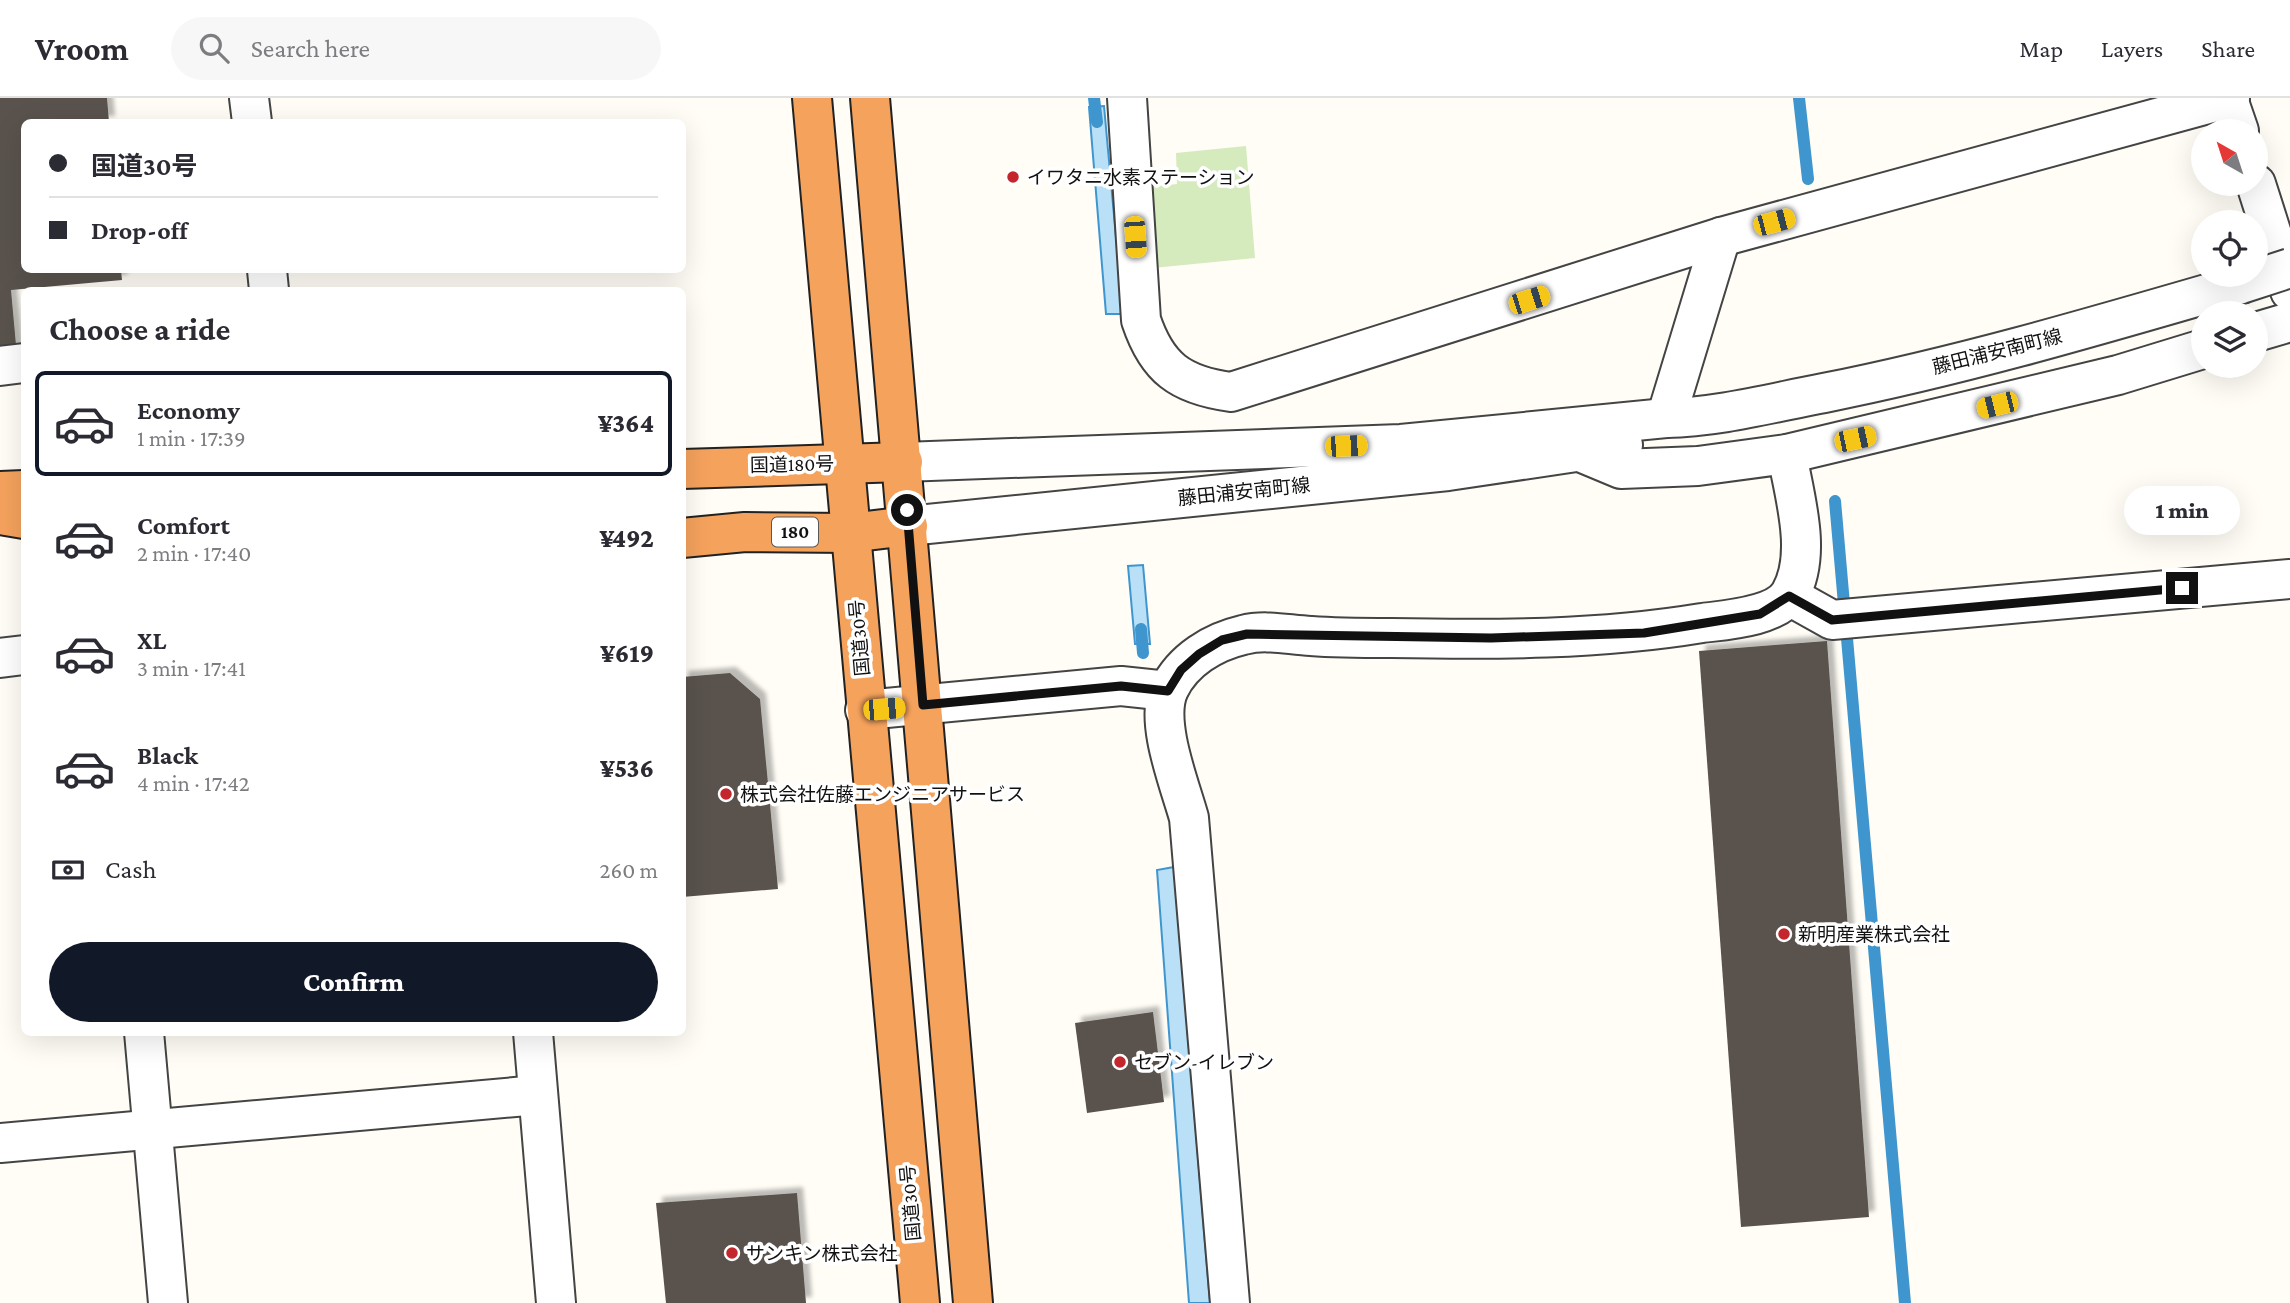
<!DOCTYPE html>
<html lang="en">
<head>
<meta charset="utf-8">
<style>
	:root { --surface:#fff; --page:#f7f7f7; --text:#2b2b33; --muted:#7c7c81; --line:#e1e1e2; --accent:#111827 }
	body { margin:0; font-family:"Crimson Pro","Noto Sans JP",serif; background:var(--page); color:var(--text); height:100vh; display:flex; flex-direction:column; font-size:26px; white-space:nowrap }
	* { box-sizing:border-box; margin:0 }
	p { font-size:23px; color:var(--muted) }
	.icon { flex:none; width:38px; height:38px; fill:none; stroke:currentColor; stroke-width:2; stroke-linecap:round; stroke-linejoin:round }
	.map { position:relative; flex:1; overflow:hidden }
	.sheet { position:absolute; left:21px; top:189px; width:665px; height:749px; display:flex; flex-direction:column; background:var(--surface); border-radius:10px; box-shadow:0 7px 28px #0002 }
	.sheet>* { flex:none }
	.banner { position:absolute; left:21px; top:21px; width:665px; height:154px; border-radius:10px; box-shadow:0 7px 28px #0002; display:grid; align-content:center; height:154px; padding:0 28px; background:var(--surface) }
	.needle { width:46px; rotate:321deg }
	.tools { position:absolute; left:2191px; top:21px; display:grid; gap:14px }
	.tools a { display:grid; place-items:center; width:77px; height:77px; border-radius:50%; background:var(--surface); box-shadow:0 7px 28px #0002; font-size:35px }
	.end { position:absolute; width:32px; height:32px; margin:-16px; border:9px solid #111; background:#fff; box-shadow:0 0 0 4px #fff }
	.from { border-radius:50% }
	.bubble { position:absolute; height:49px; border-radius:24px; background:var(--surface); box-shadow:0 7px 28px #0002; font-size:23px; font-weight:800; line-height:49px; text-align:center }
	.car { position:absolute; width:21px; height:42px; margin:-21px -10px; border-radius:9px; box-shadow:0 0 5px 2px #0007; background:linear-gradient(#f5c518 24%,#345 0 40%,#f5c518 0 76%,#345 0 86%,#f5c518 0) }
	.banner b { display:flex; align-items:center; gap:24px; height:66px; font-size:26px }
	.banner b+b { border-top:2px solid var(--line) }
	.banner i { width:18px; height:18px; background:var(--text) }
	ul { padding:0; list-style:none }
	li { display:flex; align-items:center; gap:21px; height:105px; margin:0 14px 10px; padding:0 14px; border:4px solid transparent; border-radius:10px }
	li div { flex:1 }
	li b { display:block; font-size:26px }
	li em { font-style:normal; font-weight:800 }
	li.on { border-color:var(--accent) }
	li>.icon { width:63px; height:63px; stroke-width:1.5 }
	h2 { padding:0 28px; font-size:32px; line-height:84px }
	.pay { display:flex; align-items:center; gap:18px; height:77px; padding:0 28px; font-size:26px }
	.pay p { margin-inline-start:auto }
	.action { display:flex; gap:14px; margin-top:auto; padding:14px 28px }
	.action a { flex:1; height:80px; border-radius:42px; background:var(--accent); color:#fff; font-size:28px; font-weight:800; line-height:80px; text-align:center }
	header { display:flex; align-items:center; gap:42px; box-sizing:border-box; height:98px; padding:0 35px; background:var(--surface); border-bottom:2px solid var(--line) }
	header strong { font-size:33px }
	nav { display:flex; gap:38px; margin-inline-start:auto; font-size:24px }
	.search { width:490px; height:63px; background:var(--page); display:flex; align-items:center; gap:18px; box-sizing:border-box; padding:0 24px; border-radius:38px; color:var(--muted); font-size:26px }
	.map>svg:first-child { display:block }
</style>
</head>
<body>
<header>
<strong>Vroom</strong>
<div class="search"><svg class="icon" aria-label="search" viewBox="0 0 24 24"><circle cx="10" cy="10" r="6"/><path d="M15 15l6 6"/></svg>Search here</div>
<nav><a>Map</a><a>Layers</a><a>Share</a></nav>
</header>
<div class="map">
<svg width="2290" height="1205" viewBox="0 0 2290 1205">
	<defs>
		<filter id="shadow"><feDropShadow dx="6" dy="-6" stdDeviation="2" flood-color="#0004"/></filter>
	</defs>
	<rect width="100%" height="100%" fill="#fffdf5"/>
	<path fill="#d5ebbd" d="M 1246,48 L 1255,160 L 1153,170 L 1146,89 L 1177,86 L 1176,55 Z"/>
	<g fill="#b9e0f7" stroke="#3f96cf" stroke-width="2">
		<path d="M 1104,8 L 1123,216 L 1106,216 L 1089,9 Z"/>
		<path d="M 1143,467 L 1150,546 L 1135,546 L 1128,468 Z"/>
		<path d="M 1174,769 L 1210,1205 L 1189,1205 L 1157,772 Z"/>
	</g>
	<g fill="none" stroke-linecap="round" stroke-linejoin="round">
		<g stroke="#3f96cf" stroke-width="12">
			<path d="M 1094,0 L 1097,24"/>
			<path d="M 1799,0 L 1808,81"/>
			<path d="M 1835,403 L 1905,1205"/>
			<path d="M 1141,531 L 1143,555"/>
		</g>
	</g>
	<g fill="#5a524d" filter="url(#shadow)">
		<path d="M 0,0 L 107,0 L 109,24 L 24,24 L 24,172 L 121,172 L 122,182 L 11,192 L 17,258 L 0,260 Z"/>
		<path d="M 1827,543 L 1869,1119 L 1741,1129 L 1699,553 Z"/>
		<path d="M 730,575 L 760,601 L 778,791 L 682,799 L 682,579 Z"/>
		<path d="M 1153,914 L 1164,1004 L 1087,1015 L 1075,925 Z"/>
		<path d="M 797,1095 L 806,1205 L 666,1205 L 656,1105 Z"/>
	</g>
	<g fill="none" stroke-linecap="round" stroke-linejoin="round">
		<defs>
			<g id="minor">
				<path d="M 249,0 L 252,24"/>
				<path d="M 1127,0 L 1141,222 C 1157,270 1180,287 1231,294 L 1721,139 L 2230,0"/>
				<path d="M 2228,1 L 2239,33"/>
				<path d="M 2256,86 L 2290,193"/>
				<path d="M 267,172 L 269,192"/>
				<path d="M 2256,234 L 2290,224"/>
				<path d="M 0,268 L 24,265"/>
				<path d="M 1666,320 L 1721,139"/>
				<path d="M 1585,356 L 1621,371 L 1698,368 L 1787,356 L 2118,277 L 2203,251"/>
				<path d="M 903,364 L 1401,346 L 1666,320 C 1719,319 1771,305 1824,295 C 1965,267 2103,226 2241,186"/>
				<path d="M 908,428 L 1448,373 L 1623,347"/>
				<path d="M 1789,498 L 1832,522 L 2290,481"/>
				<path d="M 0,560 L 24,557"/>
				<path d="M 865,612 L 1121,588 L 1168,593"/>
				<path d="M 144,934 L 168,1205"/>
				<path d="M 533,934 L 556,1205"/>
				<path d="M 0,1045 L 538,997"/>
				<path d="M 1230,1205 L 1189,720 C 1180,687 1154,624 1169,591 C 1183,562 1213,544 1243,537 C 1266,531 1288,537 1311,538 C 1337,540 1364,540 1391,540 C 1494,542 1599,542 1702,525 C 1726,522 1776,519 1790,496 C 1813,456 1794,397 1787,356"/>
			</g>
			<g id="highway">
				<path d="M 812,0 L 920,1205"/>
				<path d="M 870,0 L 973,1205"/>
				<path d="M 682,371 L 903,364"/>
				<path d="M 0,393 L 24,392"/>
				<path d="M 0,417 L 24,421"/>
				<path d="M 682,440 L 745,434 L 850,435 L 908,428"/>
			</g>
		</defs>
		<use href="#minor" stroke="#444" stroke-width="42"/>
		<use href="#highway" stroke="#222" stroke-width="42"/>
		<use href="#minor" stroke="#fff" stroke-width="38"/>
		<use href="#highway" stroke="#f5a25d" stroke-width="38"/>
		<defs>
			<path id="minor-bridge" d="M 2241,186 L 2290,170"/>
		</defs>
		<use href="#minor-bridge" stroke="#444" stroke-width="42" stroke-linecap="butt"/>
		<use href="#minor-bridge" stroke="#fff" stroke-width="38"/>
	</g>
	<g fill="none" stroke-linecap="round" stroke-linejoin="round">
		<path stroke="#111" stroke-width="9" d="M 907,412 L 923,607 L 1121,588 L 1168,593 L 1181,572 L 1199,556 L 1222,542 L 1247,536 L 1491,540 L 1644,535 L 1760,516 L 1789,498 L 1832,522 L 2182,490"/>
	</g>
	<g fill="#c4262e" stroke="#fff" stroke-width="2.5">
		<circle cx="1013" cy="79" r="7"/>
		<circle cx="726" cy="696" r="7"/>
		<circle cx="1784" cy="836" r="7"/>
		<circle cx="1120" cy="964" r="7"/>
		<circle cx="732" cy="1155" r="7"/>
	</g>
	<g text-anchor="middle" stroke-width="7" stroke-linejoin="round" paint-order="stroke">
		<rect fill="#fff" stroke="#585858" stroke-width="2" x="772" y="419.5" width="46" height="29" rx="5"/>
		<g font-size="18" font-weight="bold" fill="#111">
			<text x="795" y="440">180</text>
		</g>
		<g font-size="19" fill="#111" stroke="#fff" text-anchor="start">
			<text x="1027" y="86">イワタニ水素ステーション</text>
			<text x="740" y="703">株式会社佐藤エンジニアサービス</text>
			<text x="1798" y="843">新明産業株式会社</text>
			<text x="1134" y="971">セブン-イレブン</text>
			<text x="746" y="1162">サンキン株式会社</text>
		</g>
		<g font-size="19" fill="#111" stroke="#fff">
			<text transform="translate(1997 253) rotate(-14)" y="7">藤田浦安南町線</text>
			<text transform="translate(792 366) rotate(-1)" y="7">国道180号</text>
			<text transform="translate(1244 393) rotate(-6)" y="7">藤田浦安南町線</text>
			<text transform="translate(859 540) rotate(-95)" y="7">国道30号</text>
			<text transform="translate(910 1105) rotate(-95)" y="7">国道30号</text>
		</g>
	</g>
</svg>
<div class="tools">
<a><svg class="needle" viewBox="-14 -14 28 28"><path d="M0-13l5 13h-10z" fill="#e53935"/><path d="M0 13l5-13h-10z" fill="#7c7c81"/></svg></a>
<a><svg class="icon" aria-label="locate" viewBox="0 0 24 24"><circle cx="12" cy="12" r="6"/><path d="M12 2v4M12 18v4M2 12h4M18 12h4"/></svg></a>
<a><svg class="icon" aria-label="layers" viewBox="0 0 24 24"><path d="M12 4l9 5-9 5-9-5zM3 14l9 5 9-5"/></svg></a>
</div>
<i class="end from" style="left:907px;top:412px"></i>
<i class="end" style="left:2182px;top:490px"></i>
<div class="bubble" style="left:2124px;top:388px;width:116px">1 min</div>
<i class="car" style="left:1774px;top:124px;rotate:75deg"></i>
<i class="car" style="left:1135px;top:139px;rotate:176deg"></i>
<i class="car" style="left:1529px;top:202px;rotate:72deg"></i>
<i class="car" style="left:1997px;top:307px;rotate:256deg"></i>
<i class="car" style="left:1855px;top:341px;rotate:78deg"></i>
<i class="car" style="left:1346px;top:348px;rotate:88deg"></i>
<i class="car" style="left:884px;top:611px;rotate:85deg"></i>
<div class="banner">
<b><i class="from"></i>国道30号</b>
<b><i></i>Drop-off</b>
</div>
<section class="sheet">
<h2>Choose a ride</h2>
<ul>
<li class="on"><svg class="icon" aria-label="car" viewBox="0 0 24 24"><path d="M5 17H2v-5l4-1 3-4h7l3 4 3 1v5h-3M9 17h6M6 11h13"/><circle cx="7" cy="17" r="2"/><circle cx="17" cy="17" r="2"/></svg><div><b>Economy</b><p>1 min · 17:39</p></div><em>¥364</em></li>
<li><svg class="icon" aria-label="car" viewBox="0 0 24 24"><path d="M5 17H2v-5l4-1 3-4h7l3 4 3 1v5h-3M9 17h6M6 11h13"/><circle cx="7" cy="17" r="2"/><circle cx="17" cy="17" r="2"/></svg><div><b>Comfort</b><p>2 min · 17:40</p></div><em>¥492</em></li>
<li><svg class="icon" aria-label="car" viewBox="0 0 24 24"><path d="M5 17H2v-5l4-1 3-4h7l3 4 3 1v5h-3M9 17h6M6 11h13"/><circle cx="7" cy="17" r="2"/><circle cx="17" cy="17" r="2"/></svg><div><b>XL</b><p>3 min · 17:41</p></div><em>¥619</em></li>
<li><svg class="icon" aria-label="car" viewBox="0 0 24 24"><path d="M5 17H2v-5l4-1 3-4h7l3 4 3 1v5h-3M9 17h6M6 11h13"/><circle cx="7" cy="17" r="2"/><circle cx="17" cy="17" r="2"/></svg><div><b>Black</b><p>4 min · 17:42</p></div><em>¥536</em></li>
</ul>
<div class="pay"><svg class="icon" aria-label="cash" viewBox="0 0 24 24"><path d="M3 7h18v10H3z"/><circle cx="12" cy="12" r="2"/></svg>Cash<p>260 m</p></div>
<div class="action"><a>Confirm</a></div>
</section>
</div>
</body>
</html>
